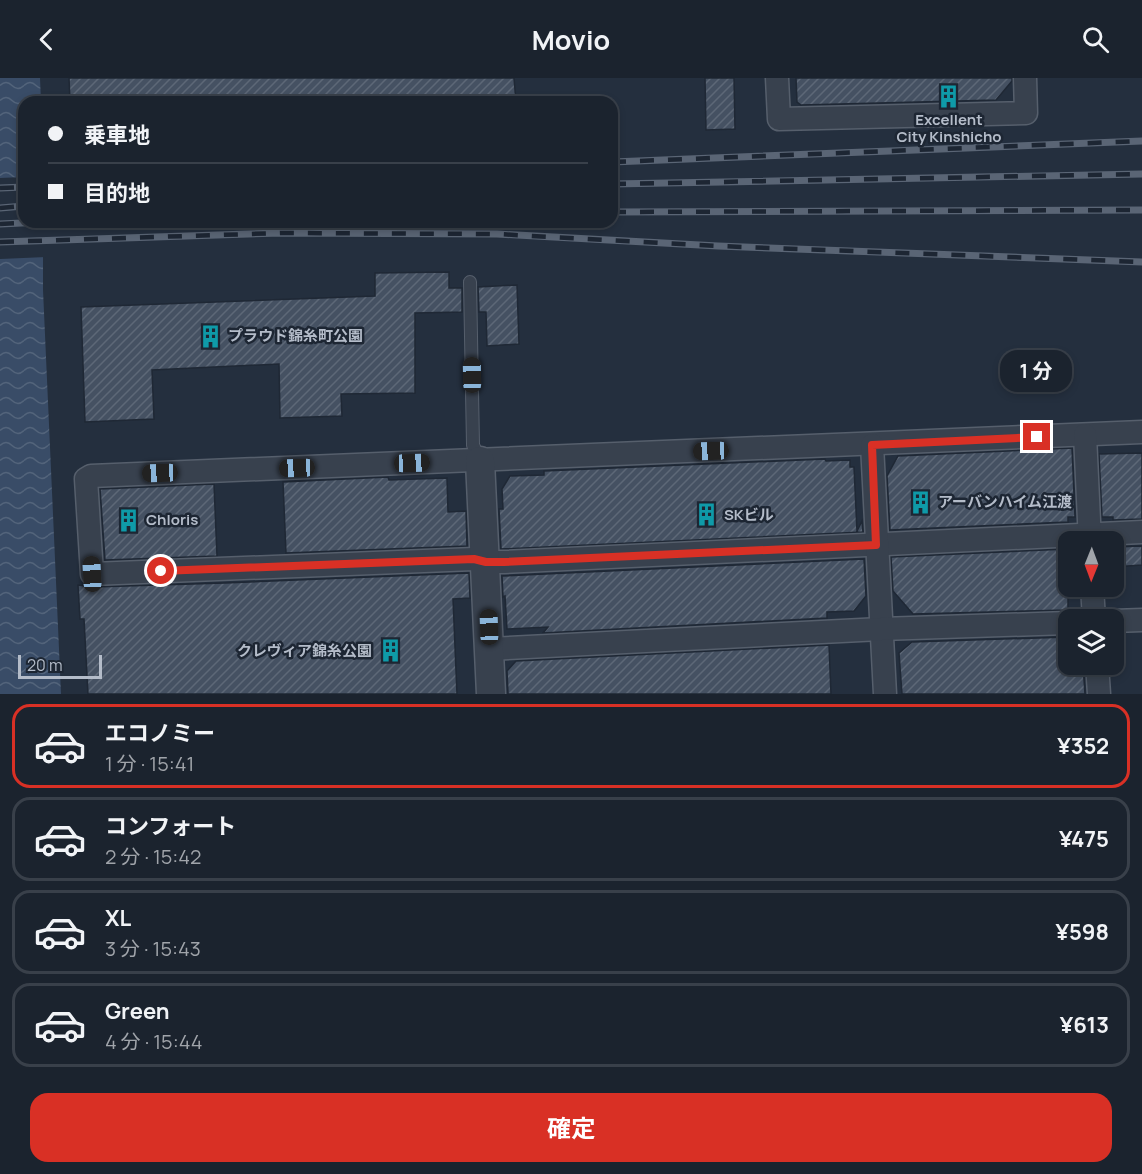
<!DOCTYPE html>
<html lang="ja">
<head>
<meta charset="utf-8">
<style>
	:root { --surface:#1b232e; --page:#282f3a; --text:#f1f3f6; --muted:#a0a4aa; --line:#39404a; --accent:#d93025 }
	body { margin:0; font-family:Manrope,"Noto Sans JP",sans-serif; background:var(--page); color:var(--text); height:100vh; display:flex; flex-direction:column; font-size:22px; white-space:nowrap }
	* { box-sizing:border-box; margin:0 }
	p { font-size:20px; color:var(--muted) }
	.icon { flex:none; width:33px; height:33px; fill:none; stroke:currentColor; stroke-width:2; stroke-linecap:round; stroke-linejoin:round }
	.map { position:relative; height:616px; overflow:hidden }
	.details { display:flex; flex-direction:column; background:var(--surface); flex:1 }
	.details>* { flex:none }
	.banner { position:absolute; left:18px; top:18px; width:600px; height:132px; border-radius:18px; box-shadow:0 3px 9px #0003,0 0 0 2px var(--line); display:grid; align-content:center; height:132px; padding:0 30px; background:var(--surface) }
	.needle { width:39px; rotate:181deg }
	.fabs { position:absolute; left:1058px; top:453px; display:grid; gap:12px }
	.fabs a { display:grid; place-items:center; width:66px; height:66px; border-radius:12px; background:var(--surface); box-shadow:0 3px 9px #0003,0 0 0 2px var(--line); font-size:30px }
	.scale { position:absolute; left:18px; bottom:15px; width:84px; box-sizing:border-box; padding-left:6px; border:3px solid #b4bcc9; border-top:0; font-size:16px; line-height:21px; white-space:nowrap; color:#b4bcc9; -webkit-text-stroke:4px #1d2633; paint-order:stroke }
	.end { position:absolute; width:27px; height:27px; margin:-14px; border:8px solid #d93025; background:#fff; box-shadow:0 0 0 3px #fff }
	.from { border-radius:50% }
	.bubble { position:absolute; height:42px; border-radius:18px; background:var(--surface); box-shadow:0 3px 9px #0003,0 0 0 2px var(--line); font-size:20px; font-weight:700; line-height:42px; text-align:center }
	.car { position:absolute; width:18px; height:36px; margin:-18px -9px; border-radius:8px; box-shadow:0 0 4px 2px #0007; background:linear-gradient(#222 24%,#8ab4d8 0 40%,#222 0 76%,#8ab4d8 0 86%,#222 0) }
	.banner b { display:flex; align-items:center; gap:21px; height:57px; font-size:22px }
	.banner b+b { border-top:2px solid var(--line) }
	.banner i { width:15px; height:15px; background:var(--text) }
	ul { padding:10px 0 0; list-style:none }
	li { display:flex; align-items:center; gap:18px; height:84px; margin:0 12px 9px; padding:0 18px; border:3px solid var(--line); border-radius:18px }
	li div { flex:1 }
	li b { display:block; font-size:22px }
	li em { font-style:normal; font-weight:700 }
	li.selected { border-color:var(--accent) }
	li>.icon { width:54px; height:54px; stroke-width:1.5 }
	.cta { display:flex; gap:12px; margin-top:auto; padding:12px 30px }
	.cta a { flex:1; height:69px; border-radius:18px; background:var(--accent); color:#fff; font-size:24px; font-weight:700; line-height:69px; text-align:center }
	header { display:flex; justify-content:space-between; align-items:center; height:78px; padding:0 30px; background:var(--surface); font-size:27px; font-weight:700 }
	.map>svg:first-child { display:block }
</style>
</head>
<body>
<header><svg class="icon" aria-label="back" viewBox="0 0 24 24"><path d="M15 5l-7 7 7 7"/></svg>Movio<svg class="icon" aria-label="search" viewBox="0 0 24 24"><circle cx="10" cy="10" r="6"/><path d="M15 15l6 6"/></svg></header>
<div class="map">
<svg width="1142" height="616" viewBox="0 0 1142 616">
	<defs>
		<pattern id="water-waves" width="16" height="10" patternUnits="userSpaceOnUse" patternTransform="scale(1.5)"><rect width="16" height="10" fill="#394c67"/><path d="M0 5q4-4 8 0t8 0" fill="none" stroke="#53647b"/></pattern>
		<pattern id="building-hatch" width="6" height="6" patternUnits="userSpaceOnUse" patternTransform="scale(1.5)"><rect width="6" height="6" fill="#455162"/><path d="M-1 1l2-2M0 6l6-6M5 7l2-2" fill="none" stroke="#5d6877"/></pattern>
	</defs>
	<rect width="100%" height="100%" fill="#242f3e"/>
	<path fill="url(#water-waves)" d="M 0,0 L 40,0 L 41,24 L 24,24 L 24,144 L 43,144 L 43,212 L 61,616 L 0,616 Z"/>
	<path fill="#242f3e" d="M 24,99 L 24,144 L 46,144 L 46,179 L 0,181 L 0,100 Z"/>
	<g fill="url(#building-hatch)" stroke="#1f2835" stroke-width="1.5">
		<path d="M 69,0 L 514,0 L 516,24 L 70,24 Z"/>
		<path d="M 705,0 L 734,0 L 735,51 L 706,52 Z"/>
		<path d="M 796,0 L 1012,0 L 1012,3 L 996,22 L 801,27 L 797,24 Z"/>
		<path d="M 449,194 L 449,210 L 462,210 L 462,234 L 415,235 L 415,315 L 341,316 L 342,338 L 280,340 L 279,286 L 152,292 L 154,341 L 85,344 L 81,229 L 375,218 L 375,195 Z"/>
		<path d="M 517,207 L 519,266 L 487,268 L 486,234 L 479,234 L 478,209 Z"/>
		<path d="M 1072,370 L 1075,439 L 1068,439 L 1068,444 L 890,452 L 887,398 L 898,378 Z"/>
		<path d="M 1142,375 L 1142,441 L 1113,442 L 1113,439 L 1102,439 L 1099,376 Z"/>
		<path d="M 825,381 L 826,383 L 850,382 L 850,389 L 854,389 L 857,453 L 862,443 L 863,454 L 501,471 L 499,431 L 503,431 L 502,411 L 510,398 L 544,397 L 544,393 Z"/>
		<path d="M 388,399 L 389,402 L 447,400 L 448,434 L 466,433 L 467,468 L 286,475 L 283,404 Z"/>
		<path d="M 214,406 L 217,478 L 105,482 L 100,411 Z"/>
		<path d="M 1142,468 L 1142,487 L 1113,489 L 1113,469 Z"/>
		<path d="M 1068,471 L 1068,532 L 913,536 L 893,513 L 891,479 Z"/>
		<path d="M 864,481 L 866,518 L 854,533 L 827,534 L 827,540 L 543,555 L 548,549 L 507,551 L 505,518 L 503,519 L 502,498 Z"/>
		<path d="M 469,495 L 470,520 L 453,521 L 457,616 L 88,616 L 84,541 L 80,541 L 78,507 L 93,509 L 225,505 Z"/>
		<path d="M 1068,559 L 1068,586 L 1083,586 L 1085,616 L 902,616 L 899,575 L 912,564 Z"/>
		<path d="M 829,567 L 831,616 L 508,616 L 507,593 L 516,583 Z"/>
	</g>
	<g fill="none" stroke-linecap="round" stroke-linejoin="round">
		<defs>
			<path id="service" d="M 470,204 L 473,367 L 480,383"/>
			<g id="minor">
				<path d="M 777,0 L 779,41 L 1026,35 L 1025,0"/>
				<path d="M 1142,354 L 91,398 L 86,401 L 92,496 L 474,481 L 487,484 L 504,484 L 1142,454"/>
				<path d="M 1085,357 L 1090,464"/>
				<path d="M 872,367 L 885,616"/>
				<path d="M 1092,508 L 1094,542"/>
				<path d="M 1113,543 L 1142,542"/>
				<path d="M 490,571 L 881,551 L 1068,545"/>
				<path d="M 1097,586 L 1099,616"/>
			</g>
			<path id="tertiary" d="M 480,383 L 491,616"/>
		</defs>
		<use href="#service" stroke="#565f6c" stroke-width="14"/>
		<use href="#minor" stroke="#565f6c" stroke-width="25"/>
		<use href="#tertiary" stroke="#565f6c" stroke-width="31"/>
		<use href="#service" stroke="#38414e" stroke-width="12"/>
		<use href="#minor" stroke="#38414e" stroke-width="22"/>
		<use href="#tertiary" stroke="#38414e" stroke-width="28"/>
		<defs>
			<g id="rail">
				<path d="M 612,84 L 1142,63"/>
				<path d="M 612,106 L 1142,96"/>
				<path d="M 0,110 L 24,109"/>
				<path d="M 0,130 L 24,128"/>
				<path d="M 612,134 L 1142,132"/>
				<path d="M 0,146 L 43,144"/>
				<path d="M 0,164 L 281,155 L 497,156 L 718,168 L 1142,184"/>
			</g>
		</defs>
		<use href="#rail" stroke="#5a6575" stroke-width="7"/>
		<use href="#rail" stroke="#1d2633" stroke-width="4.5" stroke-dasharray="14" stroke-linecap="butt"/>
	</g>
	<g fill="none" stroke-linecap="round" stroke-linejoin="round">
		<path stroke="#d93025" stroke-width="8" d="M 161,493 L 474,481 L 486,484 L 504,484 L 876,467 L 872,367 L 1037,359"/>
	</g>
	<defs>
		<symbol id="building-bare" viewBox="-9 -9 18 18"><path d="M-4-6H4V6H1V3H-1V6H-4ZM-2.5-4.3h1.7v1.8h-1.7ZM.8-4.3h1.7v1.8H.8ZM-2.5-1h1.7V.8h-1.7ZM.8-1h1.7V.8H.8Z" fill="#0f9aa8" stroke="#1d2633" stroke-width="2.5" paint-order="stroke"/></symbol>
	</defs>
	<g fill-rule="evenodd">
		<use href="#building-bare" x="932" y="2" width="33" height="33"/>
		<use href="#building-bare" x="194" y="242" width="33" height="33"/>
		<use href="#building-bare" x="904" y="408" width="33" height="33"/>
		<use href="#building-bare" x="690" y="420" width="33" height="33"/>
		<use href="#building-bare" x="112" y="426" width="33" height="33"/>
		<use href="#building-bare" x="374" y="556" width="33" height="33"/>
	</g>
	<g text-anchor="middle" stroke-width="5" stroke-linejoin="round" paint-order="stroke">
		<g font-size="15" font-weight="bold" fill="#b4bcc9" stroke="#1d2633" text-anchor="start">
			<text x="949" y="47" text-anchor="middle">Excellent<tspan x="949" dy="17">City Kinshicho</tspan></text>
			<text x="228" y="263">プラウド錦糸町公園</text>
			<text x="938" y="429">アーバンハイム江渡</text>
			<text x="724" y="442">SKビル</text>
			<text x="146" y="447">Chloris</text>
			<text x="372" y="578" text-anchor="end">クレヴィア錦糸公園</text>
		</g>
	</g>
</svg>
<div class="fabs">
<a><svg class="needle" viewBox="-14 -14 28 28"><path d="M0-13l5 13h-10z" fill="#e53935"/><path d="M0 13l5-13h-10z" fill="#a0a4aa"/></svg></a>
<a><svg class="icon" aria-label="layers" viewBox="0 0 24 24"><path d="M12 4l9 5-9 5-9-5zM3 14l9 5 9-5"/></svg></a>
</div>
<div class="scale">20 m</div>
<i class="end from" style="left:161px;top:493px"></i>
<i class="end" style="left:1037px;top:359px"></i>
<div class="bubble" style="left:1000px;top:272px;width:72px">1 分</div>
<i class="car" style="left:472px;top:297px;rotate:359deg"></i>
<i class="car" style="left:711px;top:373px;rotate:268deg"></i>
<i class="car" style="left:412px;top:385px;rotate:88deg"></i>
<i class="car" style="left:297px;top:390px;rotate:268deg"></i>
<i class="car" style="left:160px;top:395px;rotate:268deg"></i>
<i class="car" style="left:92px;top:496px;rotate:357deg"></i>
<i class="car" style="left:489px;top:549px;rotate:358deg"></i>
<div class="banner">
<b><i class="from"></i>乗車地</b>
<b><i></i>目的地</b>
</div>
</div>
<section class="details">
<ul>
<li class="selected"><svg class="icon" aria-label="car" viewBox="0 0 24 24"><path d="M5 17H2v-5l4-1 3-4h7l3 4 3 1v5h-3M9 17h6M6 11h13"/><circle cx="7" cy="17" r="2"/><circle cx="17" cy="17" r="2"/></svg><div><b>エコノミー</b><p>1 分 · 15:41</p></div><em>¥352</em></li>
<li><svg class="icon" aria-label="car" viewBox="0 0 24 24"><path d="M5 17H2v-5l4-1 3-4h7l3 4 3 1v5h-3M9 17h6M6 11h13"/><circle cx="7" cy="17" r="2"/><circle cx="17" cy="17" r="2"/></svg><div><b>コンフォート</b><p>2 分 · 15:42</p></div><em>¥475</em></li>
<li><svg class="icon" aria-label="car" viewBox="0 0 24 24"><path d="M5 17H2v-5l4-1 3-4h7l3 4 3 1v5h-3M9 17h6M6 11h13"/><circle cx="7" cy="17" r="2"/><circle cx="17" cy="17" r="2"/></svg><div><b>XL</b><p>3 分 · 15:43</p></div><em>¥598</em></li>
<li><svg class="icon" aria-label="car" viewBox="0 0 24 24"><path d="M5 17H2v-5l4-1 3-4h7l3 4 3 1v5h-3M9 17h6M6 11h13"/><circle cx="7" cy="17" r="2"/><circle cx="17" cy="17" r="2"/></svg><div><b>Green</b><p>4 分 · 15:44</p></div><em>¥613</em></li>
</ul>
<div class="cta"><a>確定</a></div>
</section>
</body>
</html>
